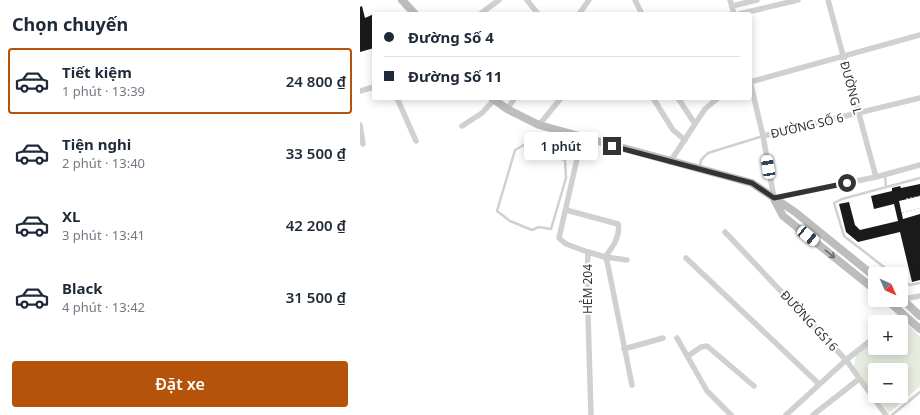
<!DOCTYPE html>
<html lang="vi">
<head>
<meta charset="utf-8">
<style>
	:root { --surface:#fff; --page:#f6f6f7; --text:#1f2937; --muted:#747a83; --line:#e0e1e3; --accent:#b45309 }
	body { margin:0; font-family:"Noto Sans",sans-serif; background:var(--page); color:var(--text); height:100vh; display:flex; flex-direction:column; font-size:15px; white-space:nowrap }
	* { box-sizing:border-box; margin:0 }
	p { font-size:13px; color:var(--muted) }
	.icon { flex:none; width:22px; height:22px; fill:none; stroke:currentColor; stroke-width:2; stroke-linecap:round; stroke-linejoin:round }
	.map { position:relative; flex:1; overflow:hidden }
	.drawer { display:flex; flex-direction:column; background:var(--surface); width:360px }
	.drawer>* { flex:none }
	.guide { position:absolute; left:12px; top:12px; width:380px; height:88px; border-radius:4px; box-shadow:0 2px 10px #0003; display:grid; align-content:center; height:88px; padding:0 12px; background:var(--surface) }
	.needle { width:26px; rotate:135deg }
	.buttons { position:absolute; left:508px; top:267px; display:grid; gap:8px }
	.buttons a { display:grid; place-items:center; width:40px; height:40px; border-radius:4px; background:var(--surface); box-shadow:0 2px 10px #0003; font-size:20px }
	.end { position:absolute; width:18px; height:18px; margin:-9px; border:5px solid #333; background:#fff; box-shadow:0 0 0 2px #fff }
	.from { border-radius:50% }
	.bubble { position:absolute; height:28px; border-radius:4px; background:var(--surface); box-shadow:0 2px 10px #0003; font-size:13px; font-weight:600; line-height:28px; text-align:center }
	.car { position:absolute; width:12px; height:24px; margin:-12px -6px; border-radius:5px; box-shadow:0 0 3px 1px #0007; background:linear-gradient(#fff 24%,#345 0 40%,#fff 0 76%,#345 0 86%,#fff 0) }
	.guide b { display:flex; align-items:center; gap:14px; height:38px; font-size:15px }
	.guide b+b { border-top:1px solid var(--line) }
	.guide i { width:10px; height:10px; background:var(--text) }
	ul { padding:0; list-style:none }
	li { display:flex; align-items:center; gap:12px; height:66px; margin:0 8px 6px; padding:0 4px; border:2px solid transparent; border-radius:4px }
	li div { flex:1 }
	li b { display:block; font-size:15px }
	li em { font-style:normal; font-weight:600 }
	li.on { border-color:var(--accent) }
	li>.icon { width:36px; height:36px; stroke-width:1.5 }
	h2 { padding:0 12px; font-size:18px; line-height:48px }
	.button { display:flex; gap:8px; margin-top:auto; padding:8px 12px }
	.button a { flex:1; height:46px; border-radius:4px; background:var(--accent); color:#fff; font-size:16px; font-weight:600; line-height:46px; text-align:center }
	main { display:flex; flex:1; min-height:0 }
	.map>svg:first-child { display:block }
</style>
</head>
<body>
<main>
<section class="drawer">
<h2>Chọn chuyến</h2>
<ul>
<li class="on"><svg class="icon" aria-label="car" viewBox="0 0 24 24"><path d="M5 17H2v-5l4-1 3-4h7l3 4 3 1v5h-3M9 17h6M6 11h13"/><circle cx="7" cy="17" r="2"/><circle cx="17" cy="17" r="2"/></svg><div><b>Tiết kiệm</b><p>1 phút · 13:39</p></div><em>24 800 ₫</em></li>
<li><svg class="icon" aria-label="car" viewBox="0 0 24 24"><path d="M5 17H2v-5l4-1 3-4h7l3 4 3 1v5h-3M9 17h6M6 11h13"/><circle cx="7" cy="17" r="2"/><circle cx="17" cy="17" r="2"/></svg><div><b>Tiện nghi</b><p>2 phút · 13:40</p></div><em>33 500 ₫</em></li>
<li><svg class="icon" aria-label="car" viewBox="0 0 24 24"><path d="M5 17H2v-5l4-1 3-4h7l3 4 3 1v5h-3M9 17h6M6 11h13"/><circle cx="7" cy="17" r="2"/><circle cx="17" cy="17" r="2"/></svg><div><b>XL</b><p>3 phút · 13:41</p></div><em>42 200 ₫</em></li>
<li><svg class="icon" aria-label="car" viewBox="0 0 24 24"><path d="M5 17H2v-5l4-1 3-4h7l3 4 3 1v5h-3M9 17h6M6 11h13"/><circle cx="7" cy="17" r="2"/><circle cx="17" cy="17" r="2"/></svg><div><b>Black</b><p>4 phút · 13:42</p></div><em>31 500 ₫</em></li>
</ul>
<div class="button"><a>Đặt xe</a></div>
</section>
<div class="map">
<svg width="560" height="415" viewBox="0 0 560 415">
	<rect width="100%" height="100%" fill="#fff"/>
	<path fill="#e6ecdf" d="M 547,323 L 560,337 L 560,386 L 529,413 L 516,396 L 541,396 L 541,370 L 515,370 L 515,395 L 494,368 L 496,355 L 515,340 L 515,348 L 541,348 L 541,324 Z"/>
	<g fill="#1a1a1a">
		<path d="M 2,6 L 5,18 L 14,14 L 14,48 L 0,52 L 0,7 Z"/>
		<path d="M 560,184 L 560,196 L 539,201 L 543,219 L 560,214 L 560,280 L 552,282 L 540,232 L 498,242 L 486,232 L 479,204 L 489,202 L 495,225 L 500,230 L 538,221 L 534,204 L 514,209 L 511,196 L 532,191 L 532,188 L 540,186 L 541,188 Z"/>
	</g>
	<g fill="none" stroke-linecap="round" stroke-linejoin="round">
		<g stroke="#cdcdcd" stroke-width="1" stroke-dasharray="2 2" stroke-linecap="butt">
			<path d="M 546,199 L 560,196"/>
			<path d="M 542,213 L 560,208"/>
		</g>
		<g stroke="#d0d0d0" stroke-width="2.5">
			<path d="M 192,156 L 164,145 L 155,150 L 137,211 L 150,221 L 172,230 L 179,227 L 191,229 L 206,178 L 205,160 L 192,156 L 200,132"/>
			<path d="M 340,168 L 341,160 L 348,153 L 403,136"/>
			<path d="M 525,175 L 526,187"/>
			<path d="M 533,274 L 484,236 L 474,203 L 482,199 L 560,178"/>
			<path d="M 541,280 L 550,285 L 560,283"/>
			<path d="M 532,415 L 560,392"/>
		</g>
		<g stroke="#d0d0d0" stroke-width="5.5">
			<path d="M 167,0 L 178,14"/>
			<path d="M 275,0 L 282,14"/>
			<path d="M 370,0 L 374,14"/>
			<path d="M 468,0 L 516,177"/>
			<path d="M 372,6 L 397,0"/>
			<path d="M 120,14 L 139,0"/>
			<path d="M 219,14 L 229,0"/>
			<path d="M 379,14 L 438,0"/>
			<path d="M 390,81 L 403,136 L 414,198 L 516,177 L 560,165"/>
			<path d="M 390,82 L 560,35"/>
			<path d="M 0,91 L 14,87"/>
			<path d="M 37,98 L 56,141"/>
			<path d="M 293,98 L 313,130 L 325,140"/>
			<path d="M 147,109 L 155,98"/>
			<path d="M 335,124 L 345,109 L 358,98"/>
			<path d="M 0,125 L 3,144"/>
			<path d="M 179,125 L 201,98"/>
			<path d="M 102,126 L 122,113 L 134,100"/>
			<path d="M 403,136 L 560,98"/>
			<path d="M 222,137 L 199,238 L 206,244 L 228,252 L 227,280 L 231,415"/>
			<path d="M 310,162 L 335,124 L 318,98"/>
			<path d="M 206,210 L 258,224 C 261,236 252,248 245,257 L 267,260"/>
			<path d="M 365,232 L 486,360 L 526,415"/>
			<path d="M 228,252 L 245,257 L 247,261 L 272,385"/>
			<path d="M 326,258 L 459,384"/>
			<path d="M 542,299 L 560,296"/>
			<path d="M 534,322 L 544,314"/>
			<path d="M 317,338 L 347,391 L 371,415"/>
			<path d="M 264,349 L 303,338"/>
			<path d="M 328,356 L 341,347 L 347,346 L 394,386"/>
			<path d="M 426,415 L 486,360 L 515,337"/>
			<path d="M 453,415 L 499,379"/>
		</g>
		<g stroke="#bdbdbd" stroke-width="8">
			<path d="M 42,0 L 55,14"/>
			<path d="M 132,98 L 147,109 L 179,125 L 392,183 L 435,212 L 515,277"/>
			<path d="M 414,199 L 423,216 L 515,290"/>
			<path d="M 541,298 L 560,316"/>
			<path d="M 527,300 L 560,329"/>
		</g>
	</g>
	<defs><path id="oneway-shaft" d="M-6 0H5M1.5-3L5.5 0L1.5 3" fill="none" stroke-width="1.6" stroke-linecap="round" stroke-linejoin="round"/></defs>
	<use stroke="#6a6a6a" href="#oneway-shaft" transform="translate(470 254) rotate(39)"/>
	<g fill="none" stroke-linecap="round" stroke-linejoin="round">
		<path stroke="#333" stroke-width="5" d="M 252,146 L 392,183 L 414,198 L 487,183"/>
	</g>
	<g text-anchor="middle" stroke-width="4" stroke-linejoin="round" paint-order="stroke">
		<g font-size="12" fill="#333" stroke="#fff">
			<text transform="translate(491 88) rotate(75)" y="4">ĐƯỜNG L</text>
			<text transform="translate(447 126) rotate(-13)" y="4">ĐƯỜNG SỐ 6</text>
			<text transform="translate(228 289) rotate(-90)" y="4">HẺM 204</text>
			<text transform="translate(449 321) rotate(47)" y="4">ĐƯỜNG GS16</text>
		</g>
	</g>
</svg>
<div class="buttons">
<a><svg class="needle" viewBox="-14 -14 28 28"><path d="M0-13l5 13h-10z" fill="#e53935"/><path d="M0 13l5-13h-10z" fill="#747a83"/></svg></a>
<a>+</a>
<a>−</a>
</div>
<i class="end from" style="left:487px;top:183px"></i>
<i class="end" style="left:252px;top:146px"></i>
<div class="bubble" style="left:164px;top:132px;width:74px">1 phút</div>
<i class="car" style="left:408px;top:167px;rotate:351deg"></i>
<i class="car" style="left:448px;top:236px;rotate:129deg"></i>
<div class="guide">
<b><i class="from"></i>Đường Số 4</b>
<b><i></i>Đường Số 11</b>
</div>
</div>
</main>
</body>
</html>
